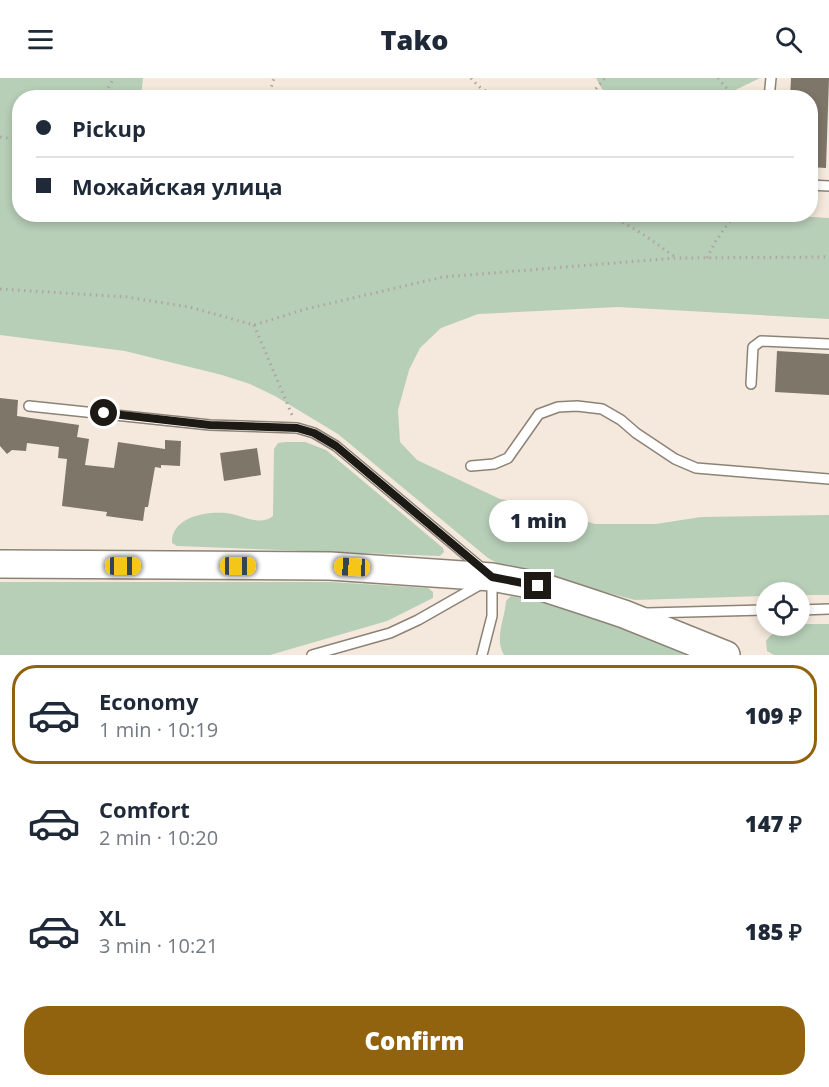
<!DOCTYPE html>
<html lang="en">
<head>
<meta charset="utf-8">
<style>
	:root { --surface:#fff; --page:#f6f6f7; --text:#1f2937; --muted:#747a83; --line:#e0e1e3; --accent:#91630e }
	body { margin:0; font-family:"Open Sans",sans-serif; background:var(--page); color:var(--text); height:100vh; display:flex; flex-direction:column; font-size:22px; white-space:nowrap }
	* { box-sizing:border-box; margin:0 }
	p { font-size:20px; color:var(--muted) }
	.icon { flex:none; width:33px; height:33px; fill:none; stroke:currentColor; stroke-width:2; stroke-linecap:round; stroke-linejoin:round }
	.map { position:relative; height:577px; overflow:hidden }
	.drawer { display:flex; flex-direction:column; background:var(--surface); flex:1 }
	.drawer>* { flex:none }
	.top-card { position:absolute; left:12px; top:12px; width:806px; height:132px; border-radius:24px; box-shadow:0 3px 9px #0003; display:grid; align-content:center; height:132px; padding:0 24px; background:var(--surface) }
	.tools { position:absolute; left:756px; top:504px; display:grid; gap:12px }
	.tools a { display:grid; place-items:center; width:54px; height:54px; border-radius:50%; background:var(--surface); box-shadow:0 3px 9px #0003; font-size:30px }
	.end { position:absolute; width:27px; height:27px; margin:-14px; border:8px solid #1d1914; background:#fff; box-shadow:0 0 0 3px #fff }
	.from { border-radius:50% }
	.bubble { position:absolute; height:42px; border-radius:21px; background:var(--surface); box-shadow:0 3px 9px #0003; font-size:20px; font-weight:800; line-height:42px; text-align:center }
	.car { position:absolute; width:18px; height:36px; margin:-18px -9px; border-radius:8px; box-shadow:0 0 4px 2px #0007; background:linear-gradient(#f5c518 24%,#345 0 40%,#f5c518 0 76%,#345 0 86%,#f5c518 0) }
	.top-card b { display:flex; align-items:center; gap:21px; height:57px; font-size:22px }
	.top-card b+b { border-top:2px solid var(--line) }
	.top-card i { width:15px; height:15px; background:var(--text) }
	ul { padding:10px 0 0; list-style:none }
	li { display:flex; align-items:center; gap:18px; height:99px; margin:0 12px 9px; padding:0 12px; border:3px solid transparent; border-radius:24px }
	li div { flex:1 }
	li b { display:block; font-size:22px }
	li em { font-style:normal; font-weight:800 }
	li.active { border-color:var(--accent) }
	li>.icon { width:54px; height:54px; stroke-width:1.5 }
	.button { display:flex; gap:12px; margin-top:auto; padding:12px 24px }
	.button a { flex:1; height:69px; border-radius:24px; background:var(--accent); color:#fff; font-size:24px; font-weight:800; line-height:69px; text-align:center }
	header { display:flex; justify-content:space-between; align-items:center; height:78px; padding:0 24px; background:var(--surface); font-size:27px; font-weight:800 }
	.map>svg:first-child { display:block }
</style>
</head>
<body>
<header><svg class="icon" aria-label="menu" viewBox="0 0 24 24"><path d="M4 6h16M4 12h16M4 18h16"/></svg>Tako<svg class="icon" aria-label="search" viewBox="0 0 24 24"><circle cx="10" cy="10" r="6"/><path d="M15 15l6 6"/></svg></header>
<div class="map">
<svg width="829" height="577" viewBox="0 0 829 577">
	<rect width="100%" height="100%" fill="#f4e9dc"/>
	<g fill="#b7ceb7">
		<path d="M 0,0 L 143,0 L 141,19 L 20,20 L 20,136 L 763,136 L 829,140 L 829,241 L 618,229 L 478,236 L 441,250 L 420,270 L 409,292 L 398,332 L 400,364 L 417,382 L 500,421 L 533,427 L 595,446 L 656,446 L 701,439 L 829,437 L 829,517 L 800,517 L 800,514 L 766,514 L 766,518 L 635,522 L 499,486 L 488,480 L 338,356 L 275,318 L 250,306 L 222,297 L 125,273 L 0,257 Z"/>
		<path d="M 596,0 L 760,0 L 721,19 L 614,18 L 602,11 Z"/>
		<path d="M 286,364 L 305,364 L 326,372 L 443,470 L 444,474 L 440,478 L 177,468 L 172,465 C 171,437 212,432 232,436 C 245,439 261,448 273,438 L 274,371 L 278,365 Z"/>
		<path d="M 0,504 L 330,504 L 428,510 L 433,514 L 433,520 L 387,543 L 270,577 L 0,577 Z"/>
		<path d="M 511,518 C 573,529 632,554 691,577 L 504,577 C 494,561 505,540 506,523 Z"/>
		<path d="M 800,546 L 829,546 L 829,577 L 774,577 L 767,573 L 766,563 C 777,548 786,551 800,546 Z"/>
	</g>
	<g fill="#7e7669">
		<path d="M 791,0 L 829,0 L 826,90 L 810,89 L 810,20 L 790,20 Z"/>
		<path d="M 777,273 L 829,276 L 829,317 L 775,314 Z"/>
		<path d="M 0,320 L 18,322 L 17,338 L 79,347 L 77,359 L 89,361 L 85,387 L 114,390 L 118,364 L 165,371 L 165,362 L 181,363 L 180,388 L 161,387 L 161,390 L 155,389 L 148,429 L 145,429 L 143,443 L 106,438 L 107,434 L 62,428 L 67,381 L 58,380 L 59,369 L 27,365 L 26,373 L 12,372 L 7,376 L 0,368 Z"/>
		<path d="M 257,370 L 261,397 L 224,403 L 220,375 Z"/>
	</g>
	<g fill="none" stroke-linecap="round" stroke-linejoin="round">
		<defs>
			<g id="service">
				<path d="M 769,20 L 771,0"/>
				<path d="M 810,107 L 829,108"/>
				<path d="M 751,306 L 753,269 L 761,263 L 829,266"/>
				<path d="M 29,328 L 210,347 L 297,350 L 314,355 L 336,368 L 484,492"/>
				<path d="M 471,388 L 494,386 L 508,380 L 539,336 L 558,329 L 577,328 L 602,331 L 621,342 L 636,355 L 675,381 L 696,390 L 829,401"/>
				<path d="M 800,532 L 829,531"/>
				<path d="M 647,535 L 766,532"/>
				<path d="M 312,577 L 390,555 L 418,542 L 483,505"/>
				<path d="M 482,577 L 492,538 L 492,503"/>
			</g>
			<path id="secondary" d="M 0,486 L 330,488 L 492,499 L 539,508 L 588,524 L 624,536 L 726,577"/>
		</defs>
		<use href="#service" stroke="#8c8376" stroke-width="12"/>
		<use href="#secondary" stroke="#8c8376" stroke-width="30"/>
		<g stroke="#afa69c" stroke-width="3" stroke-dasharray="1.5 4.5" stroke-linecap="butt">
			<path d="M 471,0 C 482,14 494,18 511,20"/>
			<path d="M 718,0 L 730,14"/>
			<path d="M 102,20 L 114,0"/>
			<path d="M 268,20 L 274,0"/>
			<path d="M 588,20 L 605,0"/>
			<path d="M 0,59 L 20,62"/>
			<path d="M 600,136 C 628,143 651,162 675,179"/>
			<path d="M 707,180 L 715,164 L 735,136"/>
			<path d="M 0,211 L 127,219 L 189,229 L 254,247 L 306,231 L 443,199 L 676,180 L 829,179"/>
			<path d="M 254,247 L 292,337"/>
		</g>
		<use href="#service" stroke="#fff" stroke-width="9"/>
		<use href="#secondary" stroke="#fff" stroke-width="27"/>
	</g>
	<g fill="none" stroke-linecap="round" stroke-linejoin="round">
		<path stroke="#1d1914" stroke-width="8" d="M 104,335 L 210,347 L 297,350 L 314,355 L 336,368 L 492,499 L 538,508"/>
	</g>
</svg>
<div class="tools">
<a><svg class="icon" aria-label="locate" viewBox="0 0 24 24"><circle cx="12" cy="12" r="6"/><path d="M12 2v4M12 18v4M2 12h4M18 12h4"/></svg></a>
</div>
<i class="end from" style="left:104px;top:335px"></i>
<i class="end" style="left:538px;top:508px"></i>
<div class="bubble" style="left:489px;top:422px;width:99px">1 min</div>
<i class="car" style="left:123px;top:488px;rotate:90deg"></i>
<i class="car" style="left:238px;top:488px;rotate:90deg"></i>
<i class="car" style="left:352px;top:489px;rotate:273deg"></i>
<div class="top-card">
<b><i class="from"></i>Pickup</b>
<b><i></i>Можайская улица</b>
</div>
</div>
<section class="drawer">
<ul>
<li class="active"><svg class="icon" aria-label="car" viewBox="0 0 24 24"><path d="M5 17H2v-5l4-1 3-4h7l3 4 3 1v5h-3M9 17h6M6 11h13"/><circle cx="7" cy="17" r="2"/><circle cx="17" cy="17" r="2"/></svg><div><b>Economy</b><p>1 min · 10:19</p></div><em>109 ₽</em></li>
<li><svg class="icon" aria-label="car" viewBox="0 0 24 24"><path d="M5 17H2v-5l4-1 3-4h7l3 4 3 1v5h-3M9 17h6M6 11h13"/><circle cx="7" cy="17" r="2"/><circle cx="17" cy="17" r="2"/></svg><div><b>Comfort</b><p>2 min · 10:20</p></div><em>147 ₽</em></li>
<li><svg class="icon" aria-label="car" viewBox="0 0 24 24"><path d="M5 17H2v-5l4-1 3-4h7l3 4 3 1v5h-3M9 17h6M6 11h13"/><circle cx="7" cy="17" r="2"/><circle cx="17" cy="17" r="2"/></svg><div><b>XL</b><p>3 min · 10:21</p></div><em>185 ₽</em></li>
</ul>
<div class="button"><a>Confirm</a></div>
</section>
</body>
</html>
